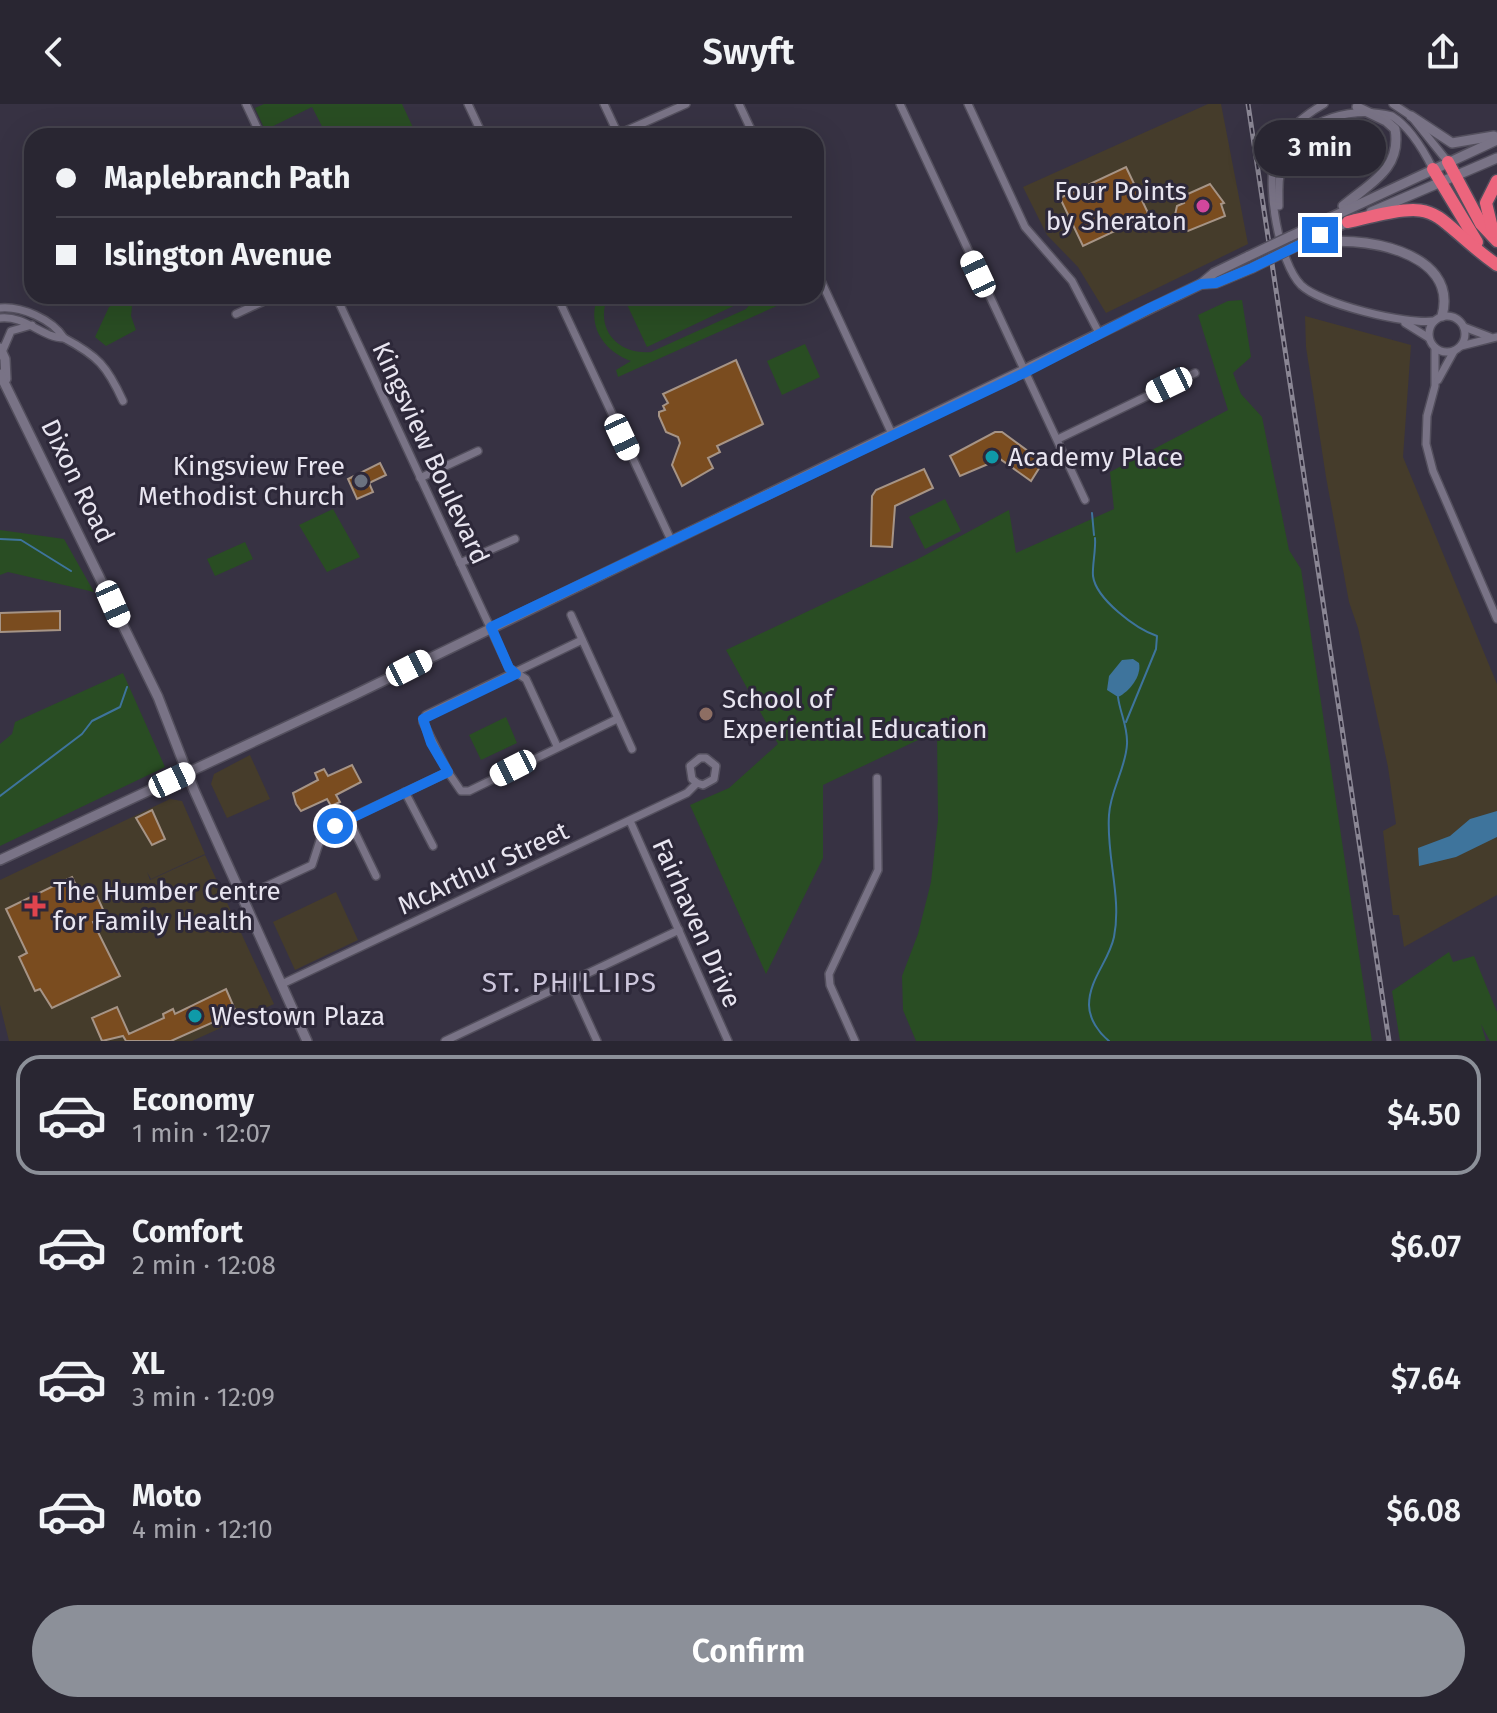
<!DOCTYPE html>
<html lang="en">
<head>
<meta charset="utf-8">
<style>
	:root { --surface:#292632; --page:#312e3a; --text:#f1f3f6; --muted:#a5a5ac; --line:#45434d; --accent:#8c9099 }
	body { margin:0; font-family:"Fira Sans",sans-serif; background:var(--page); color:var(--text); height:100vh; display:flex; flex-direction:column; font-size:30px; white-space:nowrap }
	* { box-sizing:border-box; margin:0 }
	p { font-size:26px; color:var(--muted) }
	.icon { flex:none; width:44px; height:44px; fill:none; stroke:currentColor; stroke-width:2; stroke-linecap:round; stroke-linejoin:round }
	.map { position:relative; height:937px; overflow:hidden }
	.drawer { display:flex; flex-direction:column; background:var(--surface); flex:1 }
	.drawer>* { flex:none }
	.top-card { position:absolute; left:24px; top:24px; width:800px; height:176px; border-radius:24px; box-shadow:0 8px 32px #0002,0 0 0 2px var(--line); display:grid; align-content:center; height:176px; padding:0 32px; background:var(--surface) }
	.end { position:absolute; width:36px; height:36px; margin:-18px; border:10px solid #1a73e8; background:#fff; box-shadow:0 0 0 4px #fff }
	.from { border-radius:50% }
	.bubble { position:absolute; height:56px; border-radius:28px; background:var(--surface); box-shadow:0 8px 32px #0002,0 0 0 2px var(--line); font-size:26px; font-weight:600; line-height:56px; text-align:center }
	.car { position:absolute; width:24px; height:48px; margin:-24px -12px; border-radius:10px; box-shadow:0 0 6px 2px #0007; background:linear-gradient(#fff 24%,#345 0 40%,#fff 0 76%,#345 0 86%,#fff 0) }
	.top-card b { display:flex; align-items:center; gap:28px; height:76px; font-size:30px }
	.top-card b+b { border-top:2px solid var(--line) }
	.top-card i { width:20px; height:20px; background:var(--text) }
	ul { padding:14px 0 0; list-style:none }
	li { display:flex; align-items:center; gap:24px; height:120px; margin:0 16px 12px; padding:0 16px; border:4px solid transparent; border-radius:24px }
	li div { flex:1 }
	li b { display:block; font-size:30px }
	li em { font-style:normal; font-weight:600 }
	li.current { border-color:var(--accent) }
	li>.icon { width:72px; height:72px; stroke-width:1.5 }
	.primary-button { display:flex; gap:16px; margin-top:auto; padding:16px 32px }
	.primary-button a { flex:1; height:92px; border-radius:48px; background:var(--accent); color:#fff; font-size:32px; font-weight:600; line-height:92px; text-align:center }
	header { display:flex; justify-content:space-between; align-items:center; height:104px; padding:0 32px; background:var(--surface); font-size:36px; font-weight:600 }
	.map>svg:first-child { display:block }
</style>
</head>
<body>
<header><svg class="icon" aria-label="back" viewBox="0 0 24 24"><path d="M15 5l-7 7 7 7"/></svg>Swyft<svg class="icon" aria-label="share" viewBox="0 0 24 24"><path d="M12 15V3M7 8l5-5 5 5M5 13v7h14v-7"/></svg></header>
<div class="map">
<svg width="1497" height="937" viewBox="0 0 1497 937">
	<rect width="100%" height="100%" fill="#373243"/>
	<g fill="#453c2b">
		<path d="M 1208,0 L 1221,0 L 1248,140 L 1106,209 L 1078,163 L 1047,131 L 1023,83 Z"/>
		<path d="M 1305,212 L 1411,241 L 1403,353 L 1497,580 L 1497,791 L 1404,843 L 1399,811 L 1393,811 L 1383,727 L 1396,720 L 1388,663 L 1358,524 L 1349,498 L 1326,373 L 1306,243 Z"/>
		<path d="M 250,651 L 270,695 L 227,714 L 211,680 L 214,670 Z"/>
		<path d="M 170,695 L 182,697 L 205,750 L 151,775 L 147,768 L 150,776 L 205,751 L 274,900 L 192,937 L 9,937 L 0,901 L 0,776 Z"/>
		<path d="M 336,788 L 358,836 L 295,866 L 273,818 Z"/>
	</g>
	<g fill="#294d23">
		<path d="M 264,0 L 402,0 L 417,32 L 327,32 L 312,3 L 265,26 L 255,4 Z"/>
		<path d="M 119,192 L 133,192 L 131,212 L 136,226 L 106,242 L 95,233 L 109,203 L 120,197 Z"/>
		<path d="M 598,192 L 608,192 C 594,225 618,251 651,248 L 746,205 L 757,192 L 767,192 L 765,198 L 786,192 L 788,197 L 618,273 L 616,266 L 631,257 C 604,247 586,222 598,192 Z"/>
		<path d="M 623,192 L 744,192 L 746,196 L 647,243 Z"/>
		<path d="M 1242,196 L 1251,253 L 1233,269 L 1241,290 L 1262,313 L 1289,446 L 1301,465 L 1372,937 L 916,937 L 903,906 L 902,872 L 918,830 L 931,778 L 938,716 L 937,627 L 823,681 L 823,754 L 766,870 L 690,701 L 729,684 L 778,640 L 726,546 L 916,456 L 1009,406 L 1016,449 L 1114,405 L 1110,368 L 1228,306 L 1198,211 L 1228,197 Z"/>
		<path d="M 805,240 L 820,273 L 782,291 L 767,257 Z"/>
		<path d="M 945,395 L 961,427 L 925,445 L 909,413 Z"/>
		<path d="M 333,405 L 360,453 L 327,468 L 299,421 Z"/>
		<path d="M 0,426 L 64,435 L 94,488 L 8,468 L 0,471 Z"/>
		<path d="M 245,438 L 253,455 L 215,472 L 207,455 Z"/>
		<path d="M 123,569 L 165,663 L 0,742 L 0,640 L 12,630 L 15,618 Z"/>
		<path d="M 506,613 L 517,639 L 481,656 L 469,631 Z"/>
		<path d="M 1449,848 L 1453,858 L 1474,852 L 1497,908 L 1497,937 L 1490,937 L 1481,920 L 1486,937 L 1400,937 L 1392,887 Z"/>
	</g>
	<g fill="#3e749c">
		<path d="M 1133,555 L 1139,559 C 1142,572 1129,588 1118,593 L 1107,586 L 1109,572 L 1122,556 Z"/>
		<path d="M 1497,707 L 1497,733 L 1456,753 L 1419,762 L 1418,744 L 1450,732 L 1470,715 Z"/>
	</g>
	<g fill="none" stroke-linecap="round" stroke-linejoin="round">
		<g stroke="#3e749c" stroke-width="2">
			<path d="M 1092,409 L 1094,431"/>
			<path d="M 1095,434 C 1096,446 1092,462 1093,472 C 1096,495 1136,525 1157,532 L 1156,545 L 1126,618"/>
			<path d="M 0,435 L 21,436 L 71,467"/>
			<path d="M 0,692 L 82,630 L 92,617 L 120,603 L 127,583"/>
			<path d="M 1109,937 C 1099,929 1089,915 1089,901 C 1089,875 1109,857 1114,833 C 1122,793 1106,752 1109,711 C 1110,687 1126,664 1127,640 C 1128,623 1120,609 1118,593"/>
		</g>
	</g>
	<g fill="#7a4c1f" stroke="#a69486" stroke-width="2">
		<path d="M 1126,63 L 1149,111 L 1083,142 L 1060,94 Z"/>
		<path d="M 1210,80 L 1224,99 L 1221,100 L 1225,112 L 1188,127 L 1180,122 L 1175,111 L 1177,102 L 1184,99 L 1181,93 Z"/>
		<path d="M 736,256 L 763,320 L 717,342 L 720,348 L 708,354 L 713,364 L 682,382 L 672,361 L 680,339 L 678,333 L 666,328 L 659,312 L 659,308 L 665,306 L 663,302 L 668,299 L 663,290 Z"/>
		<path d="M 995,328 L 1002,328 L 1043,358 L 1031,377 L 1000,355 L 960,372 L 950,352 Z"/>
		<path d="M 380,359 L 386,371 L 369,379 L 373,388 L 357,395 L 348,375 Z"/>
		<path d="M 924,365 L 933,384 L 895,402 L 892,443 L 871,442 L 872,392 L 876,386 Z"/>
		<path d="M 60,507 L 60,526 L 0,528 L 0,509 Z"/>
		<path d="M 352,661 L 361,678 L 336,691 L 340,698 L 331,702 L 327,695 L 301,707 L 296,700 L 293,689 L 318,676 L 315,669 L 324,665 L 328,672 Z"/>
		<path d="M 152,706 L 165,735 L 152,741 L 136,714 Z"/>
		<path d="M 72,773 L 83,796 L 96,790 L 106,812 L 93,818 L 120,872 L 52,904 L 40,885 L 35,887 L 19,853 L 27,849 L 6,805 Z"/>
		<path d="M 226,885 L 236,908 L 171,937 L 126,937 L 123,932 L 102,937 L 92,914 L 117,903 L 129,930 L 164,914 L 163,910 L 173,905 L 175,910 Z"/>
	</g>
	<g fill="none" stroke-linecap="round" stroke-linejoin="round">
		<defs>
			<g id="minor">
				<path d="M 246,0 L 261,32"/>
				<path d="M 468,0 L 483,32"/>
				<path d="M 604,0 L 618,30"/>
				<path d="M 739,0 L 754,32"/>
				<path d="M 900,0 L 1085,396"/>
				<path d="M 968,0 L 1025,123 L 1072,177 L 1099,229"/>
				<path d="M 1324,0 C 1303,12 1282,29 1275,53 C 1266,82 1279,159 1301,181 C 1321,200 1406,221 1434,217"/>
				<path d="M 1393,0 L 1411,12 L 1448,58"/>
				<path d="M 614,32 L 686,0"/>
				<path d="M 1279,102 C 1279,91 1278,77 1281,65 C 1292,19 1347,0 1392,12 C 1410,23 1424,47 1433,65"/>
				<path d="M 816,166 L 892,330"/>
				<path d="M 336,192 L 509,564 L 526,575 L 557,642"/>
				<path d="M 557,192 L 671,436"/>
				<path d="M 0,204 C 21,202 52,215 64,234 C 42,234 25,211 0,214"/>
				<path d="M 236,210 L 275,192"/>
				<circle cx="1447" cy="230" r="18"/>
				<path d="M 1405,219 L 1429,234"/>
				<path d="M 1464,223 L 1490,233"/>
				<path d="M 64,234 C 98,252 107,262 123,297"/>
				<path d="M 1461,242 L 1497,233"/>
				<path d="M 1435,244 L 1435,282 L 1427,312 L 1426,340 L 1433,367 L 1497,515"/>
				<path d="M 2,248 L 11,227 L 32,221"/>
				<path d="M 1438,276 L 1454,247"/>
				<path d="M 1058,335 L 1195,269"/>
				<path d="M 420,374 L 478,347"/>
				<path d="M 460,459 L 515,435"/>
				<path d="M 571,511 L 632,645"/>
				<path d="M 448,668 L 423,618 L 426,611 L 582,536"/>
				<path d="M 405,688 L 433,742"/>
				<path d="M 349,716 L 376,772"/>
				<path d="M 630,717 L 728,937"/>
				<path d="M 243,793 L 312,761 L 323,727 L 448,668 L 461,687 L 469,687 L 617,615"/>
				<path d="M 570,878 L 597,937"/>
				<path d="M 282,880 L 687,689 L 697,679 L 692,675 L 690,662 L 700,654 L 706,654 L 716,662 L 714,675 L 703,681 L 697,679"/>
				<path d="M 445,937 L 679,826"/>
				<path d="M 855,937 L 830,881 L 829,870 L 878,766 L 877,674"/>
			</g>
			<g id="secondary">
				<path d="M 1411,12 L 1452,39 L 1494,32"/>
				<path d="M 1343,102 C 1370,79 1402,65 1395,25 L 1386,17 L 1357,3"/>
				<path d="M 1371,108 L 1497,54"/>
				<path d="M 1289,133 L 1497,36"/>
				<path d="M 1311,140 C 1357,130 1460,146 1442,212"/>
				<path d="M 1292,144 L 1354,115"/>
				<path d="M 1201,180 L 1216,179 L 1252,164"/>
				<path d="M 0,244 L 5,255 L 6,275"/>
				<path d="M 0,270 L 158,593 L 194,686 L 307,937"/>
				<path d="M 0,756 L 354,591 L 1201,180 L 1214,169 L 1249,152"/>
			</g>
			<g id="motorway">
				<path d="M 1448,58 L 1481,120 L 1497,137"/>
				<path d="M 1433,65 L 1477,138"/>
				<path d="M 1348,118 C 1448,93 1423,107 1497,161"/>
				<path d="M 1493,128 L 1486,99 L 1497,77"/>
			</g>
		</defs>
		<use href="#minor" stroke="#534f5d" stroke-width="10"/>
		<use href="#secondary" stroke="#534f5d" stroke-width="12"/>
		<use href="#motorway" stroke="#534f5d" stroke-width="15"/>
		<use href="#minor" stroke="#797386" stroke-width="7"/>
		<use href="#secondary" stroke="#797386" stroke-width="9"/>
		<use href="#motorway" stroke="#ec657d" stroke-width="12"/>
		<defs>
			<path id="rail" d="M 1248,0 L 1389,937"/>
		</defs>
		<use href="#rail" stroke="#8a8694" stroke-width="5"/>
		<use href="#rail" stroke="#2d2839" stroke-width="2" stroke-dasharray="6" stroke-linecap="butt"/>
		<defs>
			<g id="secondary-bridge">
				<path d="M 1249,152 L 1289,133"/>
				<path d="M 1252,164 L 1292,144"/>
			</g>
		</defs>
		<use href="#secondary-bridge" stroke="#534f5d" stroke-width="12" stroke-linecap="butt"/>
		<use href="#secondary-bridge" stroke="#797386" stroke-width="9"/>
	</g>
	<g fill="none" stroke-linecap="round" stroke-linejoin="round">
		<path stroke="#1a73e8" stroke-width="10" d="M 335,722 L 448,668 L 431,639 L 423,615 L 516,570 L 509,564 L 491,523 L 1024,269 L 1150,204 L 1201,180 L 1216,179 L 1252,164 L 1320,131"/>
	</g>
	<circle fill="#d1479c" stroke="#2d2839" stroke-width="3" cx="1203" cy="102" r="8"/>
	<g fill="#0f9aa8" stroke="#2d2839" stroke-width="3">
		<circle cx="992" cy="353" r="8"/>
		<circle cx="195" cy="912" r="8"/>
	</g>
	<circle fill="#6b7280" stroke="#2d2839" stroke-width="3" cx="361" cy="377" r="8"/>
	<circle fill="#8d6e63" stroke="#2d2839" stroke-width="3" cx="706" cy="610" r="8"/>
	<path fill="#e0444e" stroke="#2d2839" stroke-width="3" d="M31 790h8v8h8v8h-8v8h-8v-8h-8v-8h8z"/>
	<g text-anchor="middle" stroke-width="6" stroke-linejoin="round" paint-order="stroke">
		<g font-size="26" fill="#e8e5f0" stroke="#2d2839" text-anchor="start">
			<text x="1187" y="96" text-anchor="end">Four Points<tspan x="1187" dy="30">by Sheraton</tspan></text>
			<text x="1008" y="362">Academy Place</text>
			<text x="345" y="371" text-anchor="end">Kingsview Free<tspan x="345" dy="30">Methodist Church</tspan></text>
			<text x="722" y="604">School of<tspan x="722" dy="30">Experiential Education</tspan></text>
			<text x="53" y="796">The Humber Centre<tspan x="53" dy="30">for Family Health</tspan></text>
			<text x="211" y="921">Westown Plaza</text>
		</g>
		<g font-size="26" fill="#e8e5f0" stroke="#2d2839">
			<text transform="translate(431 349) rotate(65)" y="9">Kingsview Boulevard</text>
			<text transform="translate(78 377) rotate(64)" y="9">Dixon Road</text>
			<text transform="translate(483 764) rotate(-25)" y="9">McArthur Street</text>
			<text transform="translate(697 819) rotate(66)" y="9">Fairhaven Drive</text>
		</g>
		<g font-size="28" letter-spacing="2" fill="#ccc6db" stroke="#2d2839">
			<text x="570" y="888">ST. PHILLIPS</text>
		</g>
	</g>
</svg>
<i class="end from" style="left:335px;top:722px"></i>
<i class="end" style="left:1320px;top:131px"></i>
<div class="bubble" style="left:1254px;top:16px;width:132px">3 min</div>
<i class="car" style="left:978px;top:170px;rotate:335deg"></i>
<i class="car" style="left:1169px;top:281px;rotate:244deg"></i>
<i class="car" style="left:622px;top:333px;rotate:155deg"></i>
<i class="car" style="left:113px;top:500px;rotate:156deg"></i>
<i class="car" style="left:409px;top:564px;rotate:63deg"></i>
<i class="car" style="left:513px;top:664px;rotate:243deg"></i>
<i class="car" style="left:172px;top:676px;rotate:65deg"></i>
<div class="top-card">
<b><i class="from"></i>Maplebranch Path</b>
<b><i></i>Islington Avenue</b>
</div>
</div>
<section class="drawer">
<ul>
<li class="current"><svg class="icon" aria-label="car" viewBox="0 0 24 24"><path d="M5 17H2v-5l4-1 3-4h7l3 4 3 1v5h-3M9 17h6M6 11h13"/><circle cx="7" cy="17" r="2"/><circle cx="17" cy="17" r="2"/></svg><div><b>Economy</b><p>1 min · 12:07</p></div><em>$4.50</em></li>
<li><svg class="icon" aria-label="car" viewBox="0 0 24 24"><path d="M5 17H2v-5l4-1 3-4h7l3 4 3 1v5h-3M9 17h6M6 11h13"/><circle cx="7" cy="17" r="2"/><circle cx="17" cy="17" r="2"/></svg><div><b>Comfort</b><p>2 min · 12:08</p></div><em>$6.07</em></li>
<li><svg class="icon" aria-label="car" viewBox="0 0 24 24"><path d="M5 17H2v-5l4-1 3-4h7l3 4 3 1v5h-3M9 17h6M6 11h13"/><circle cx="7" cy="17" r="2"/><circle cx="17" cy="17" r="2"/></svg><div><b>XL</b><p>3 min · 12:09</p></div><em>$7.64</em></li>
<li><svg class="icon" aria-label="car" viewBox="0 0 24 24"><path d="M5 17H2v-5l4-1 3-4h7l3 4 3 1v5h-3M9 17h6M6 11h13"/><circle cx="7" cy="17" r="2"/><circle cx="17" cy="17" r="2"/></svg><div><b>Moto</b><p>4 min · 12:10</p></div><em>$6.08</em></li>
</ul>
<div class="primary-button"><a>Confirm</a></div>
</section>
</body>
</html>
